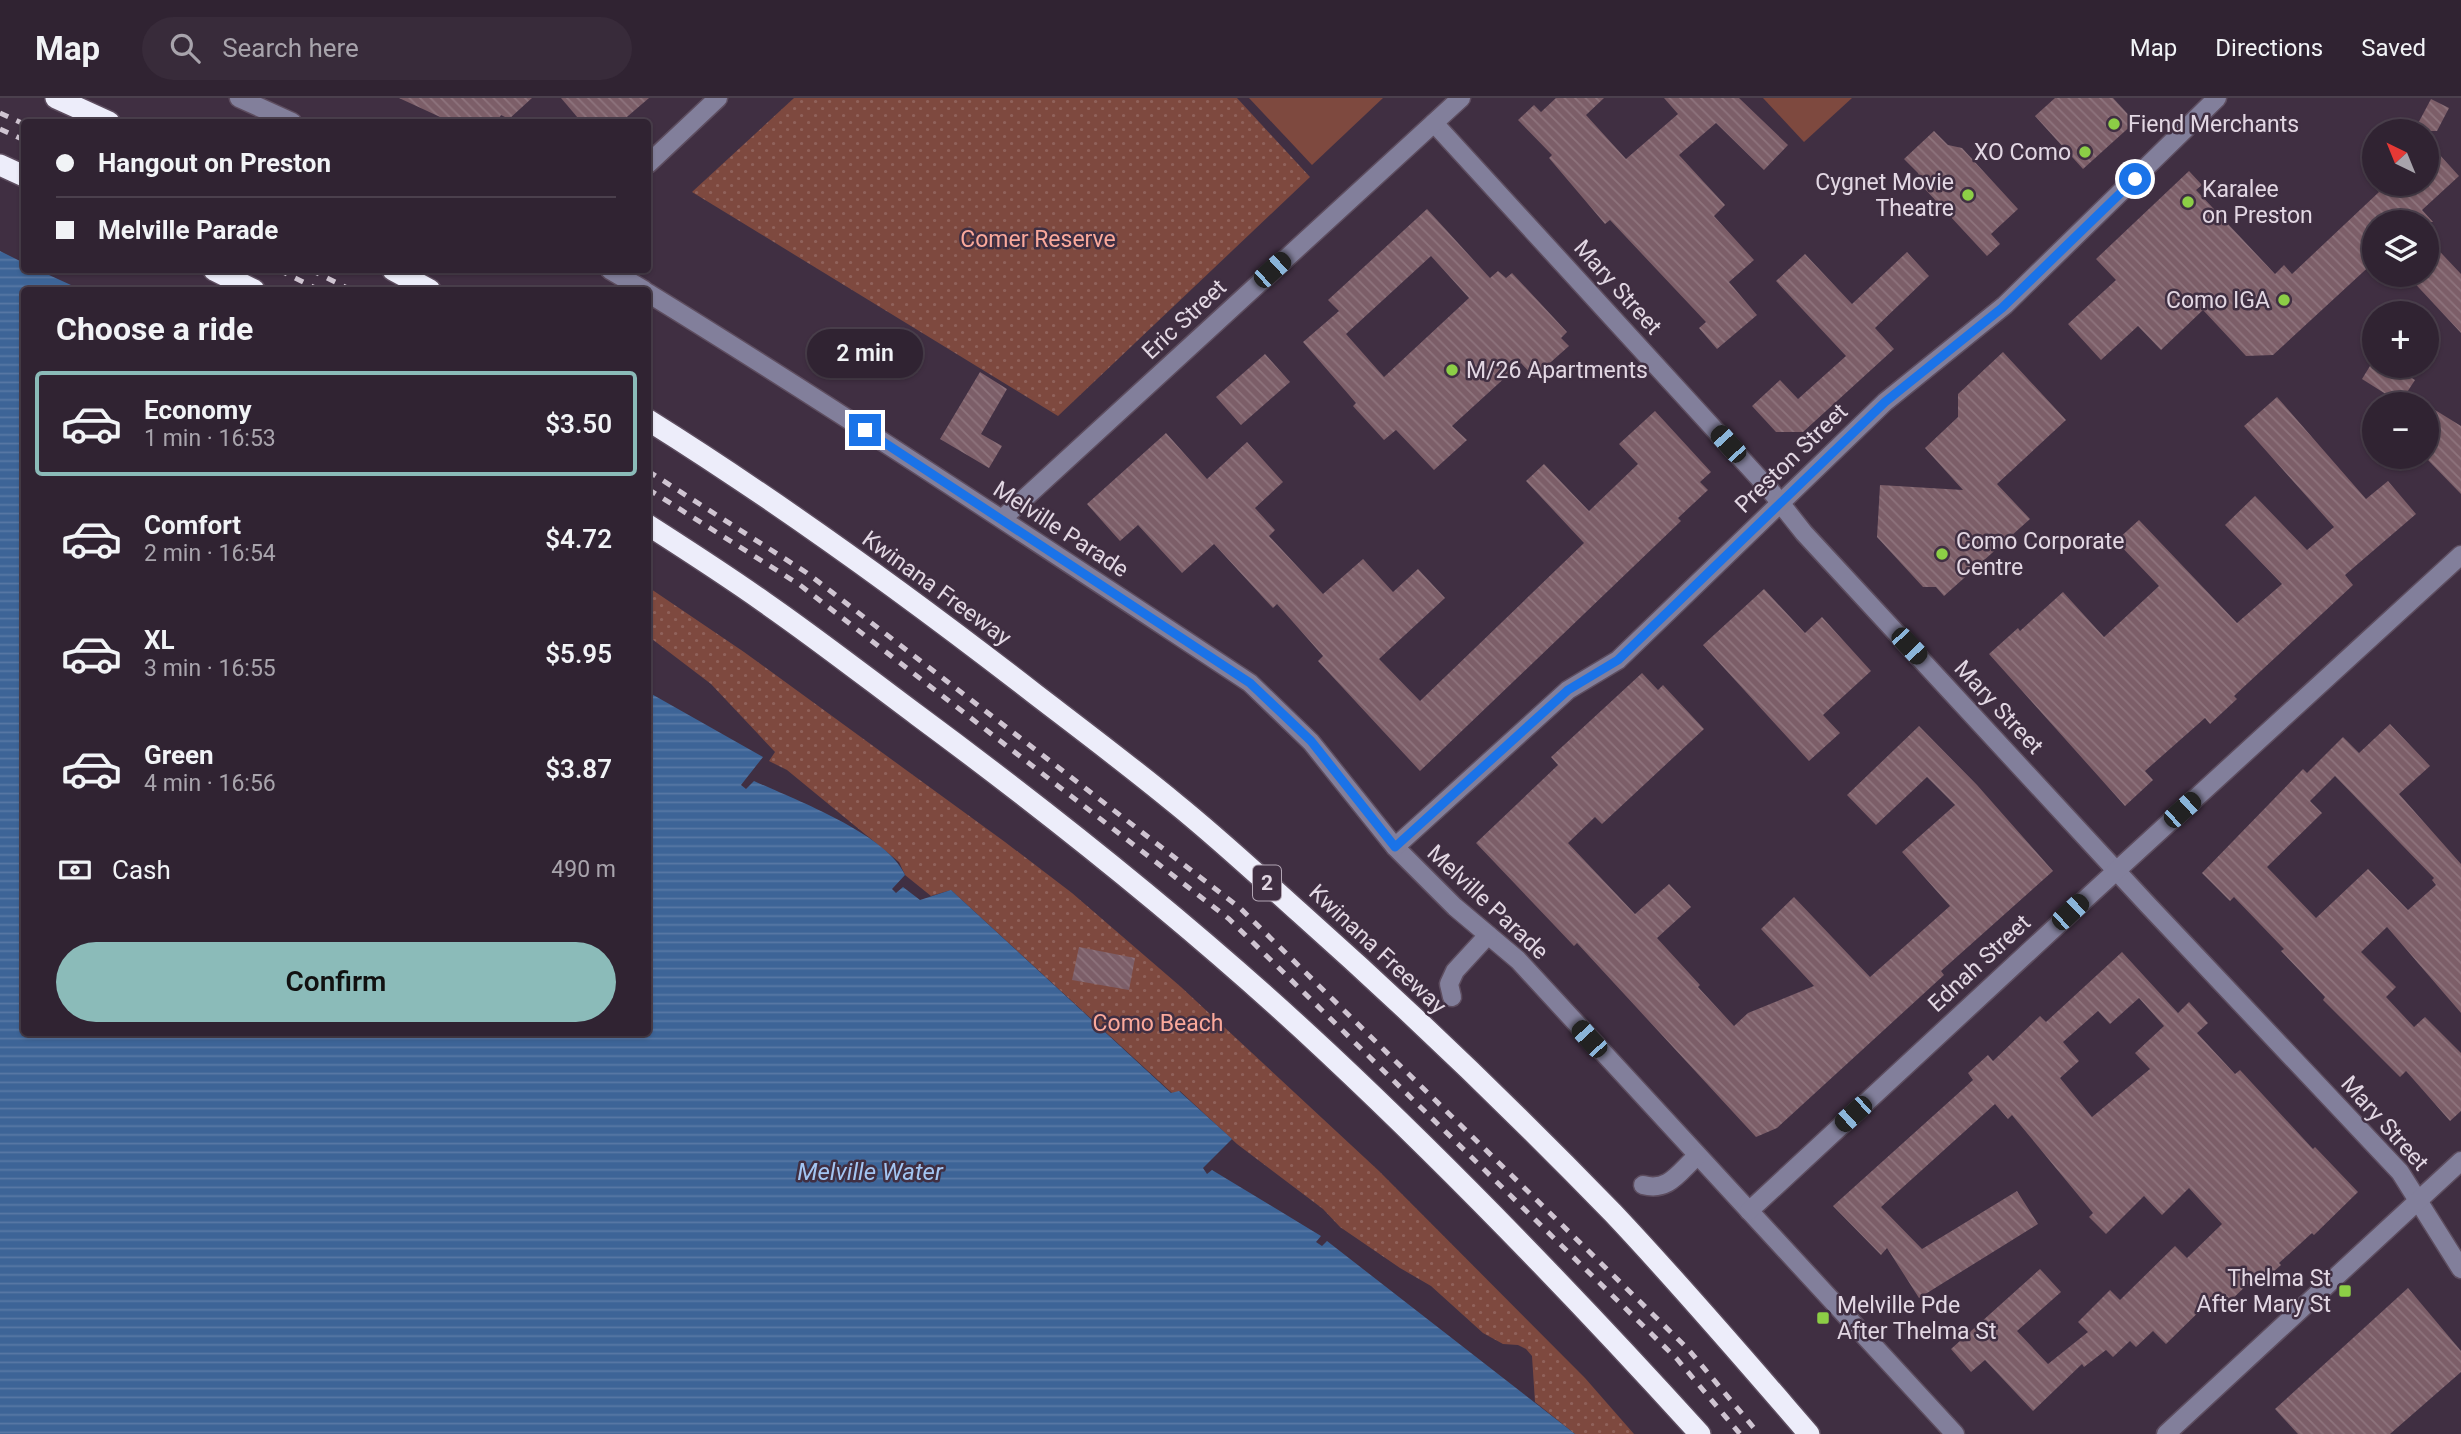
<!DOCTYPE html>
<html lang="en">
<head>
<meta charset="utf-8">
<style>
	:root { --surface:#302332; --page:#382b3a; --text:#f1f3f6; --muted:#a8a4ac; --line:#4b404d; --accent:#8bbbb9 }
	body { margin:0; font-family:Roboto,sans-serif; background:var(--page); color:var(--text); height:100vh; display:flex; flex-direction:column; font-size:26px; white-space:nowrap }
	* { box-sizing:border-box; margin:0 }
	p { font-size:23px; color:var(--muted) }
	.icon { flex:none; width:38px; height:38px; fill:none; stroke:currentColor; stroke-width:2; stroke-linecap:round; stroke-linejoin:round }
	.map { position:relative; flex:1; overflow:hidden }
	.drawer { position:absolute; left:21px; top:189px; width:630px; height:749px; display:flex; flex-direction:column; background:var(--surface); border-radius:7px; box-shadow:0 2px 5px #0004,0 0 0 2px var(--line) }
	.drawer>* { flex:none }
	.top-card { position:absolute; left:21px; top:21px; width:630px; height:154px; border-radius:7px; box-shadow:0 2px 5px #0004,0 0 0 2px var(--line); display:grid; align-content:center; height:154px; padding:0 35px; background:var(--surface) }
	.needle { width:46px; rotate:317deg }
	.fabs { position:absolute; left:2362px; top:21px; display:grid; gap:14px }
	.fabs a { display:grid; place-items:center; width:77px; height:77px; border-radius:50%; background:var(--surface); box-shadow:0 2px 5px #0004,0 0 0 2px var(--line); font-size:35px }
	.end { position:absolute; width:32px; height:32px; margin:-16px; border:9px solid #1a73e8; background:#fff; box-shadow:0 0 0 4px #fff }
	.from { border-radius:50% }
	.bubble { position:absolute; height:49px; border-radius:24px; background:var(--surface); box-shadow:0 2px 5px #0004,0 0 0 2px var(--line); font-size:23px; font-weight:600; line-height:49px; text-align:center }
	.car { position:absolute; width:21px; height:42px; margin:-21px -10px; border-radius:9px; box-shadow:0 0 5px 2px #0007; background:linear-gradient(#222 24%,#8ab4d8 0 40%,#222 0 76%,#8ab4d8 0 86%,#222 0) }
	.top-card b { display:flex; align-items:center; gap:24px; height:66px; font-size:26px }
	.top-card b+b { border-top:2px solid var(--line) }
	.top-card i { width:18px; height:18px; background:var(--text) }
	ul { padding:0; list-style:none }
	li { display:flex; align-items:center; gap:21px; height:105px; margin:0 14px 10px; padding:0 21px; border:4px solid transparent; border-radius:7px }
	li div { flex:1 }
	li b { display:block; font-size:26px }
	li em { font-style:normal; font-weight:600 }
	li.current { border-color:var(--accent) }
	li>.icon { width:63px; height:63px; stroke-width:1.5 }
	h2 { padding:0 35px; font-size:32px; line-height:84px }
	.pay { display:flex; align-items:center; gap:18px; height:77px; padding:0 35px; font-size:26px }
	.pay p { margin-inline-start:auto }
	.cta { display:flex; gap:14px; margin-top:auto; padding:14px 35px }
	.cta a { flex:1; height:80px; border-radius:42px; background:var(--accent); color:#111; font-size:28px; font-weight:600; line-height:80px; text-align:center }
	header { display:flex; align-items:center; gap:42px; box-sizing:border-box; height:98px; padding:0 35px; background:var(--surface); border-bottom:2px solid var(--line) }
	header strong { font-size:33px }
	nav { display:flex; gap:38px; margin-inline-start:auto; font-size:24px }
	.search { width:490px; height:63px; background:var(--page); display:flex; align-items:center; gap:18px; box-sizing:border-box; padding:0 24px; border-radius:38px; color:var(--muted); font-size:26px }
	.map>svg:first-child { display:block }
</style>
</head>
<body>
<header>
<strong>Map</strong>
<div class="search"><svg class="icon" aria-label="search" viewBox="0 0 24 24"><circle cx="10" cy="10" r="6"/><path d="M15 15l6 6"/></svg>Search here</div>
<nav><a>Map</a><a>Directions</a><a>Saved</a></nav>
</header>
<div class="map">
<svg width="2461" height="1336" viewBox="0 0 2461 1336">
	<defs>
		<pattern id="park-dots" width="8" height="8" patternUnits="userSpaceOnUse" patternTransform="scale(1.75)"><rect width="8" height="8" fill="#7e493f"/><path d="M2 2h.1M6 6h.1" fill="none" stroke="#90625b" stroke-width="1.8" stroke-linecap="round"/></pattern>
		<pattern id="water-rules" width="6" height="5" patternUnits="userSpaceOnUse" patternTransform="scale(1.75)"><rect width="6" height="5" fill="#3d6497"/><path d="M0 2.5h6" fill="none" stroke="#5979a5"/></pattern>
		<pattern id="building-back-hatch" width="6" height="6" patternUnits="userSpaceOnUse" patternTransform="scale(1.75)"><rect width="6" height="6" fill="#7c5e68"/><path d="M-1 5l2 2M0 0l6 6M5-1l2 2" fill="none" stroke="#8e747d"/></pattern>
	</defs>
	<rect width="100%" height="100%" fill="#402f42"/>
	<g fill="#7e493f">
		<path d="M 1249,0 L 1383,0 L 1312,67 Z"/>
		<path d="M 1763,0 L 1852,0 L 1804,44 Z"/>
	</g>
	<g fill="url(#park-dots)">
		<path d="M 794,0 L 1237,0 L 1310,79 L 1058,318 L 692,94 Z"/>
		<path d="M 648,489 L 744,554 L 1005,744 L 1072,795 L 1181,889 L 1379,1073 L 1585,1280 L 1634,1336 L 1575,1336 L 1535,1304 L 1532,1258 L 1526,1251 L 1518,1247 L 1503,1246 L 1483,1235 L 1431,1188 L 1400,1170 L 1340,1129 L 1323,1111 L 1237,1046 L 1180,993 L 1172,995 L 951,792 L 931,798 L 905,777 L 899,764 L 787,672 L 769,663 L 775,654 L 711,586 L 648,538 Z"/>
	</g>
	<path fill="url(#water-rules)" d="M 0,153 L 24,165 L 24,172 L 38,172 L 82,192 L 24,192 L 24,934 L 648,934 L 648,594 L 763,659 L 741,687 L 746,691 L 754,683 C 795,702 887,736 905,777 L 892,791 L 896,795 L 903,789 L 920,802 L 951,792 L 1171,995 L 1179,993 L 1232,1041 L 1203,1070 L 1207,1076 L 1212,1072 L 1321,1138 L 1316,1144 L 1322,1148 L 1327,1143 L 1575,1336 L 0,1336 Z"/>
	<g fill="url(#building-back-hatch)" fill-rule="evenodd">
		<path d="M 399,0 L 532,0 L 509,21 L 501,17 L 497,24 L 451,24 Z"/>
		<path d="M 561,0 L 649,0 L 621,24 L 589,24 L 578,20 Z"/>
		<path d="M 1556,0 L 1604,0 L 1586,17 L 1626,61 L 1678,16 L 1664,0 L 1739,0 L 1788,47 L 1764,72 L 1716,25 L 1679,57 L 1725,107 L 1714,118 L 1754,162 L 1729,184 L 1757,217 L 1717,251 L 1699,230 L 1706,224 L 1610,122 L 1605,126 L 1549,60 L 1552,57 L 1518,22 L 1534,7 L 1541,14 Z"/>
		<path d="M 2055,0 L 2113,0 L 2135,24 L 2083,71 L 2035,18 Z"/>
		<path d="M 2431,1 L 2449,10 L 2437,33 L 2414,33 Z"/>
		<path d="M 1934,33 L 1948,47 L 1962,50 L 2018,111 L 1991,136 L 2000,146 L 1987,158 L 1923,89 L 1918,75 L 1904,61 Z"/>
		<path d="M 2427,43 L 2459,78 L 2422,112 L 2433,124 L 2375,124 L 2375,163 L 2273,257 L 2246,258 L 2203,212 L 2161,252 L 2138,228 L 2101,262 L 2068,226 L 2116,182 L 2096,161 L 2189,73 L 2202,87 L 2196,92 L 2275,176 L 2284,167 L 2292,176 L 2379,94 L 2371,86 L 2427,86 Z"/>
		<path d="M 1427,111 L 1490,180 L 1498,173 L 1506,180 L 1512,175 L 1567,234 L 1561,240 L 1569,248 L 1534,279 L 1521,265 L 1452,328 L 1467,342 L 1434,372 L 1396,332 L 1384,342 L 1353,308 L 1356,305 L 1303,244 L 1339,213 L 1328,202 ZM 1431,158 L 1469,200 L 1384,279 L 1346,236 Z"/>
		<path d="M 2427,140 L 2461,176 L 2461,235 L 2407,177 L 2427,177 Z"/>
		<path d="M 1907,154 L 1929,178 L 1875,230 L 1894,251 L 1803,334 L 1776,334 L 1752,308 L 1780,282 L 1798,301 L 1846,258 L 1776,183 L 1805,156 L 1852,206 Z"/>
		<path d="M 2003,254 L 2066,322 L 1997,386 L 2030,421 L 1944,498 L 1936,489 L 1923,489 L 1877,439 L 1880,387 L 1963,392 L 1925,350 L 1958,319 L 1958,296 Z"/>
		<path d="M 1265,256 L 1290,284 L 1241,327 L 1216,299 Z"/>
		<path d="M 2370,268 L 2393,268 L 2415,282 L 2400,305 L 2362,281 Z"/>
		<path d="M 980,274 L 1007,291 L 981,336 L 1002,348 L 989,370 L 940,341 Z"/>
		<path d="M 2277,299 L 2366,401 L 2388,383 L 2416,416 L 2345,477 L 2353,487 L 2234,598 L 2237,601 L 2210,626 L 2205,620 L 2145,673 L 2153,682 L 2125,708 L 1989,556 L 2018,530 L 2020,533 L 2063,494 L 2104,539 L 2159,488 L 2116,443 L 2139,422 L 2237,525 L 2282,486 L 2225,427 L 2255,398 L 2307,452 L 2334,429 L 2244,328 Z"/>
		<path d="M 2427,307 L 2461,328 L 2461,396 L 2427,361 Z"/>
		<path d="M 1655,313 L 1711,374 L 1700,384 L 1708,392 L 1678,420 L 1681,423 L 1420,673 L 1318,563 L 1323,558 L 1277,506 L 1273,510 L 1214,446 L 1182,475 L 1138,427 L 1120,443 L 1087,406 L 1166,335 L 1207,381 L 1247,344 L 1283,384 L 1255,410 L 1275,432 L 1269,438 L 1323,496 L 1363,461 L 1393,494 L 1418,471 L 1445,500 L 1379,561 L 1420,603 L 1584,445 L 1526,383 L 1544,366 L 1589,413 L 1638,366 L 1619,346 Z"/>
		<path d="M 1764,491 L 1805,535 L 1822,519 L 1871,573 L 1823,617 L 1840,635 L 1809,663 L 1703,547 Z"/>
		<path d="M 1642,575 L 1658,592 L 1663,587 L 1704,631 L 1602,726 L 1595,719 L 1568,745 L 1635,816 L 1669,786 L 1691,809 L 1657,840 L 1700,887 L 1698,889 L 1734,928 L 1748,915 L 1814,888 L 1761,831 L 1794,799 L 1870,879 L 1950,808 L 1902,754 L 1955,707 L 1927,679 L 1876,727 L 1847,697 L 1919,628 L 1977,687 L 2053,773 L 1941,873 L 1944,877 L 1777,1030 L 1756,1039 L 1577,845 L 1574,848 L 1476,745 L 1558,667 L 1551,659 Z"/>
		<path d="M 2390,626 L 2430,668 L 2399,696 L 2461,766 L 2461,915 L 2387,829 L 2361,854 L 2396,889 L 2386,899 L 2414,929 L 2425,919 L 2461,955 L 2461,1013 L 2450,1023 L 2406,973 L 2400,979 L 2323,902 L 2325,899 L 2281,853 L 2284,851 L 2234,799 L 2230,803 L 2202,775 L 2303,671 L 2307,675 L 2343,639 L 2359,655 ZM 2335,678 L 2434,780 L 2432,782 L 2436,787 L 2408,812 L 2368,771 L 2316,820 L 2267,769 L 2322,715 L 2310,703 Z"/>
		<path d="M 1079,849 L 1135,860 L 1129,892 L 1072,882 Z"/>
		<path d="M 2122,854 L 2178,915 L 2189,904 L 2208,925 L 2197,935 L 2235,976 L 2240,972 L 2313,1051 L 2315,1049 L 2358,1094 L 2314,1137 L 2312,1135 L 2279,1165 L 2281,1167 L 2257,1188 L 2252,1182 L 2226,1207 L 2216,1197 L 2166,1246 L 2153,1233 L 2136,1249 L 2130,1243 L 2113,1259 L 2106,1252 L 2084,1269 L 2082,1266 L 2033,1313 L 1985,1262 L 1971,1274 L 1951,1251 L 2040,1171 L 2061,1194 L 2017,1233 L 2048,1266 L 2088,1234 L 2078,1224 L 2110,1192 L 2120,1202 L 2175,1148 L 2187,1160 L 2222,1126 L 2189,1090 L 2162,1117 L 2144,1098 L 2106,1136 L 2089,1119 L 2093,1115 L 2012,1017 L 2008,1021 L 1995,1006 L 1881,1109 L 1922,1151 L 2017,1093 L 2038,1126 L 1919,1200 L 1887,1150 L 1881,1157 L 1833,1108 L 1973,982 L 1968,975 L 1988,957 L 1993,963 L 2040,918 L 2046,924 ZM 2139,900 L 2164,928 L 2135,955 L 2150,971 L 2092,1019 L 2060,980 L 2079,963 L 2063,944 L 2098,913 L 2110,926 Z"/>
		<path d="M 2408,1190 L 2461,1253 L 2461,1274 L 2390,1336 L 2298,1336 L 2275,1311 Z"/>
	</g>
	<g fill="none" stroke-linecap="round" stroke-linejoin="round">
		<defs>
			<g id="minor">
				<path d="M 239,0 L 292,24"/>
				<path d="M 1434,25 L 1770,392 L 1804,435 L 2148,807 L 2400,1074 L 2461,1171"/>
				<path d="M 648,66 L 718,0"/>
				<path d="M 610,172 L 644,192"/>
				<path d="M 648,195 C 851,320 1050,453 1250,585 L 1311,644 L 1395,749 L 1455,809 L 1518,862 L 1955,1336"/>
				<path d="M 1002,421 L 1461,0"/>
				<path d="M 1395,749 L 1568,592 L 1618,562 L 1885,304 L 2005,207 L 2217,0"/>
				<path d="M 1452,899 L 1449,886 L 1455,873 L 1488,837"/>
				<path d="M 1643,1087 C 1669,1094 1679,1074 1697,1058"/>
				<path d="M 1749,1113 L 2091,796 L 2461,457"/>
				<path d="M 2166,1336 L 2461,1063"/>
			</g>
			<g id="highway">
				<path d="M 56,0 L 109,24"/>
				<path d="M 0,67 L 24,78"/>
				<path d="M 214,172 L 254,192"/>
				<path d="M 393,172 L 430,192"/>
				<path d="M 648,322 C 782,406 910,499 1035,596 C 1082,632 1130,668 1176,706 C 1218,740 1258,777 1299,814 C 1407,910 1512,1011 1613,1115 C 1681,1187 1745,1262 1809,1336"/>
				<path d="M 648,427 C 687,452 726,477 764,504 C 816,540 866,579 917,617 C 1059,722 1198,833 1328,955 C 1458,1077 1580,1204 1700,1336"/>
			</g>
		</defs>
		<use href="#minor" stroke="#5d4d5f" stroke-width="21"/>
		<use href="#highway" stroke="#5d4d5f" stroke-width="24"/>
		<use href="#minor" stroke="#827f9b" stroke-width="18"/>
		<use href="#highway" stroke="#ededfa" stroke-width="21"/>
		<g stroke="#cfc4d1" stroke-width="5" stroke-dasharray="9 9" stroke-linecap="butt">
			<path d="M 0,15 L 24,26"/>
			<path d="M 0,31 L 24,42"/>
			<path d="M 279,172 L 319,192"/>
			<path d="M 311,172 L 351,192"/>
			<path d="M 648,373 L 807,475 L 1240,810 L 1688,1251 L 1759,1336"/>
			<path d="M 648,391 L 800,487 L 1229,821 L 1677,1261 L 1740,1336"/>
		</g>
	</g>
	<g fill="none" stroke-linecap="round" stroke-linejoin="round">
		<path stroke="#1a73e8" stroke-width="9" d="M 865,332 L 1250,585 L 1311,643 L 1395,749 L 1568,592 L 1618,562 L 1885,304 L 2002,210 L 2135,81"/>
	</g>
	<g fill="#8cce46" stroke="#402f42" stroke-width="2.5">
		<circle cx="2114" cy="26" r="7"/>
		<circle cx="2085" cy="54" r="7"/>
		<circle cx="1968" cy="97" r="7"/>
		<circle cx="2188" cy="104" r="7"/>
		<circle cx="2284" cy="202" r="7"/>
		<circle cx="1452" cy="272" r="7"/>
		<circle cx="1942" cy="456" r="7"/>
		<rect x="2338" y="1186" width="14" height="14" rx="3.5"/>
		<rect x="1816" y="1213" width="14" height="14" rx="3.5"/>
	</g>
	<g text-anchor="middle" stroke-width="5" stroke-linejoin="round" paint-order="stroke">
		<rect fill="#402f42" stroke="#b1a5b3" stroke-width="2" x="1253" y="767.5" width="28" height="35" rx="5"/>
		<g font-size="21" font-weight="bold" fill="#e2d7e3">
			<text x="1267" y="792">2</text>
		</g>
		<g font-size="23" fill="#e2d7e3" stroke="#402f42" text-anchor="start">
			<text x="2128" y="34">Fiend Merchants</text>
			<text x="2071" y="62" text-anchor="end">XO Como</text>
			<text x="1954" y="92" text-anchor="end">Cygnet Movie<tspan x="1954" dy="26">Theatre</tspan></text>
			<text x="2202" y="99">Karalee<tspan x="2202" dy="26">on Preston</tspan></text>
			<text x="2270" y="210" text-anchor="end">Como IGA</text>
			<text x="1466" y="280">M/26 Apartments</text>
			<text x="1956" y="451">Como Corporate<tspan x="1956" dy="26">Centre</tspan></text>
			<text x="2331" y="1188" text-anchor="end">Thelma St<tspan x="2331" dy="26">After Mary St</tspan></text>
			<text x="1837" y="1215">Melville Pde<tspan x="1837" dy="26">After Thelma St</tspan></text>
		</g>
		<g font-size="23" fill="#faa99b" stroke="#402f42">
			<text x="1038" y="149">Comer Reserve</text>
			<text x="1158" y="933">Como Beach</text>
		</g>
		<g font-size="23" fill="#e2d7e3" stroke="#402f42">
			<text transform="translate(1618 189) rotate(48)" y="8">Mary Street</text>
			<text transform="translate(1184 221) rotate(-43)" y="8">Eric Street</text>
			<text transform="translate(1791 360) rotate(-44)" y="8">Preston Street</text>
			<text transform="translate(1061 431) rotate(33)" y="8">Melville Parade</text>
			<text transform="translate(937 490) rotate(36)" y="8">Kwinana Freeway</text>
			<text transform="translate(1999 609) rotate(47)" y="8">Mary Street</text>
			<text transform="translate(1488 804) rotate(43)" y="8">Melville Parade</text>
			<text transform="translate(1378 851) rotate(43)" y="8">Kwinana Freeway</text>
			<text transform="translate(1979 865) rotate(-43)" y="8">Ednah Street</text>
			<text transform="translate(2385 1025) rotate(48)" y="8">Mary Street</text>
		</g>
		<g font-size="24" font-style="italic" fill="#a3c5f2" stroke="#402f42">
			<text x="870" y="1082">Melville Water</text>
		</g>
	</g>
</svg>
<div class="fabs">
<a><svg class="needle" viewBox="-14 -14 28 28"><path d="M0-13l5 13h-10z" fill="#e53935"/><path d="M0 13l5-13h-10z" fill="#a8a4ac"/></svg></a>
<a><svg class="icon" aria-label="layers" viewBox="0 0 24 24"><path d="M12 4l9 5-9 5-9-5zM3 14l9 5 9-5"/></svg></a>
<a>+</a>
<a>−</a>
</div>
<i class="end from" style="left:2135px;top:81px"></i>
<i class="end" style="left:865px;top:332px"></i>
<div class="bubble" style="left:807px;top:231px;width:116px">2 min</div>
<i class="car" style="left:1272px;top:172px;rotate:48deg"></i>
<i class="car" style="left:1728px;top:346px;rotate:318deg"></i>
<i class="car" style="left:1909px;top:548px;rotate:137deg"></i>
<i class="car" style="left:2182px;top:712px;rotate:48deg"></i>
<i class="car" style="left:2070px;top:814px;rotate:47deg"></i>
<i class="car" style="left:1589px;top:941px;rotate:318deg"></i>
<i class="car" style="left:1853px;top:1016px;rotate:228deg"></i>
<div class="top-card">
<b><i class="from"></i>Hangout on Preston</b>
<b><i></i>Melville Parade</b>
</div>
<section class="drawer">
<h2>Choose a ride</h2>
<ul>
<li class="current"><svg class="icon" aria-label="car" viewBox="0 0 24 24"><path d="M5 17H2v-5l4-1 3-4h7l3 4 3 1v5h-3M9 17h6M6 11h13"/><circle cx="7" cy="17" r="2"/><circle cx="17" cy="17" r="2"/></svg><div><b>Economy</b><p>1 min · 16:53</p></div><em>$3.50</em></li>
<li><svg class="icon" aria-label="car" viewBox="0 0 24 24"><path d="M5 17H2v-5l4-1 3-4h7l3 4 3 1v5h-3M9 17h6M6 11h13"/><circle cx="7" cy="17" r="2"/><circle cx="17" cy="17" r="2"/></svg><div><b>Comfort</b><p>2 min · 16:54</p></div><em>$4.72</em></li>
<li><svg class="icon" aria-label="car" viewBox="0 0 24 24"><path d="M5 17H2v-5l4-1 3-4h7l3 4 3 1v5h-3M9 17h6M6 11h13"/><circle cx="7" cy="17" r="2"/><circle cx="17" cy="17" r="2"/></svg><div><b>XL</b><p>3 min · 16:55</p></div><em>$5.95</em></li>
<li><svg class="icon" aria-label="car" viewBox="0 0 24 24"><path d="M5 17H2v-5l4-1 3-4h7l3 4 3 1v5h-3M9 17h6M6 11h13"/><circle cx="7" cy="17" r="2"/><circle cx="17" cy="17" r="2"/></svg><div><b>Green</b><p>4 min · 16:56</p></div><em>$3.87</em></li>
</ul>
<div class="pay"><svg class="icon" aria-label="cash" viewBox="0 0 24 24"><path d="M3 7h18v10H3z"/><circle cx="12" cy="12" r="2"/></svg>Cash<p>490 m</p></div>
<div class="cta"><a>Confirm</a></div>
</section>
</div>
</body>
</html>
